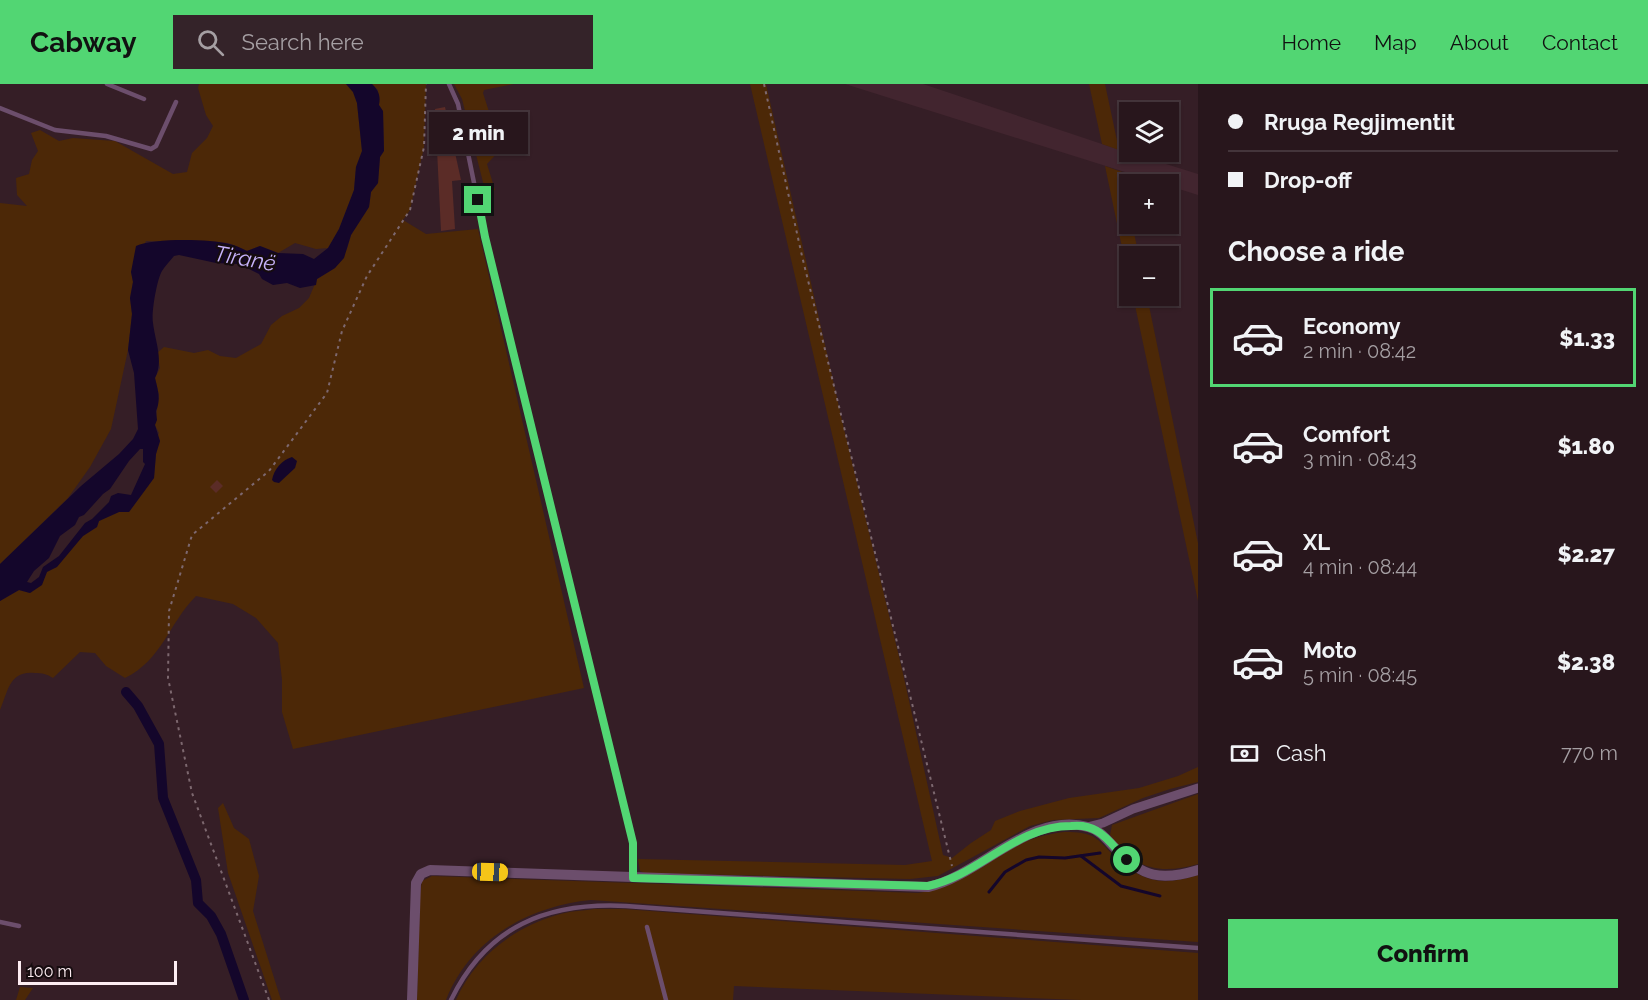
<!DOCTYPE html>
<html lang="en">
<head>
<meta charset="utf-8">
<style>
	:root { --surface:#28161c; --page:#342329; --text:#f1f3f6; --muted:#a59fa3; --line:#44353b; --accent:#52d673 }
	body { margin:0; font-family:Raleway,sans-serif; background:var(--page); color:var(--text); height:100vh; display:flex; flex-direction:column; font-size:22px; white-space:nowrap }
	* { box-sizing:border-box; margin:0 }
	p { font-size:20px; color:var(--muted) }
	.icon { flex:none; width:33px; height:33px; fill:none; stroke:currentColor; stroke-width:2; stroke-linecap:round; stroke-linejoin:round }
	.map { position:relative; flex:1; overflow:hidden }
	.sheet { display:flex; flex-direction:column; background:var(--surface); width:450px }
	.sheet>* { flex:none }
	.banner { display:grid; align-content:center; height:132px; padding:0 30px; background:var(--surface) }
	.tools { position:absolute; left:1119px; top:18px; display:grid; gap:12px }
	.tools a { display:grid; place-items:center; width:60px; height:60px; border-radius:0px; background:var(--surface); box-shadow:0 2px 4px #0004,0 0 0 2px var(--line); font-size:30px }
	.scale { position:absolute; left:18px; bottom:15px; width:159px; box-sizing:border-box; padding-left:6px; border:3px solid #fdedf2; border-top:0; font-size:16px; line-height:21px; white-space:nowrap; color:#fdedf2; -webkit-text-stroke:4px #160c0f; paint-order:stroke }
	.end { position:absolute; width:27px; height:27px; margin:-14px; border:8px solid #52d673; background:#111; box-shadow:0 0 0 3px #111 }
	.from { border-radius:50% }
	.bubble { position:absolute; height:42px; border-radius:0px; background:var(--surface); box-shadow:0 2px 4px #0004,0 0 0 2px var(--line); font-size:20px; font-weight:800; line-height:42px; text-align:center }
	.car { position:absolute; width:18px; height:36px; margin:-18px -9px; border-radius:8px; box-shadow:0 0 4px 2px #0007; background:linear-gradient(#f5c518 24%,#345 0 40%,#f5c518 0 76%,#345 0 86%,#f5c518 0) }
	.banner b { display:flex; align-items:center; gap:21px; height:57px; font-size:22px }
	.banner b+b { border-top:2px solid var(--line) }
	.banner i { width:15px; height:15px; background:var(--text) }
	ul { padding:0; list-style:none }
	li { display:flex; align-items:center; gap:18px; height:99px; margin:0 12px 9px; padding:0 18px; border:3px solid transparent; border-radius:0px }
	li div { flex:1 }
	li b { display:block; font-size:22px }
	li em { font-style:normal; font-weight:800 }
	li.active { border-color:var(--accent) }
	li>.icon { width:54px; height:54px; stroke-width:1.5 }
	h2 { padding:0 30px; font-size:27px; line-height:72px }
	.pay { display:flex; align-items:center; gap:15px; height:66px; padding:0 30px; font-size:22px }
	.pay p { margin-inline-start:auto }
	.action { display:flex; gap:12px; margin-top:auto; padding:12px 30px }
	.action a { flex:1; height:69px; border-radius:0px; background:var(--accent); color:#111; font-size:24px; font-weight:800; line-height:69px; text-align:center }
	header { display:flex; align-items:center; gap:36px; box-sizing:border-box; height:84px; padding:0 30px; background:var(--accent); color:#111 }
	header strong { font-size:28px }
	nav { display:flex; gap:33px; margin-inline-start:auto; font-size:21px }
	.search { width:420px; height:54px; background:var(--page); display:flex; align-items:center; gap:15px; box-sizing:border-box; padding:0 21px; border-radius:0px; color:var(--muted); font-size:22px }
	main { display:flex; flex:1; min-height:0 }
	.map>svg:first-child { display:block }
</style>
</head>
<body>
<header>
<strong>Cabway</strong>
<div class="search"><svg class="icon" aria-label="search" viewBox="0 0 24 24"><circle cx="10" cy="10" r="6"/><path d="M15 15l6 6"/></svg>Search here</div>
<nav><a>Home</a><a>Map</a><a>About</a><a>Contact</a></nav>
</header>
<main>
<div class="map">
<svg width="1198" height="916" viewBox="0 0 1198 916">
	<rect width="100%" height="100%" fill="#351e26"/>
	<path fill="#42252f" d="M 845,0 L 923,0 L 1102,60 L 1198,90 L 1198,111 Z"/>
	<g fill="#4c2807">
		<path d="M 199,0 L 346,0 L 353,8 L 357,19 L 362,67 L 356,83 L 354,106 L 339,145 L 328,164 L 316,165 L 295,159 L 278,169 L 260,162 L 247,167 L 228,159 L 146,157 L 131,188 L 133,198 L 130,214 L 132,230 L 128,266 L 111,345 L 90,383 L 68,414 L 0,480 L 0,119 L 27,122 L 17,111 L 16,94 L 29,90 L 32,76 L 38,67 L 31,49 L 40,46 L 59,57 L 73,54 L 115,57 L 173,90 L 187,88 L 192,69 L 207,54 L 213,42 L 206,31 L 198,4 Z"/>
		<path d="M 372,0 L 426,0 L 424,63 L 410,126 L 403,136 L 426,150 L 478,145 L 584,604 L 293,665 L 282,628 L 282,596 L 278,559 L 256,534 L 233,520 L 196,512 C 169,539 162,576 125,594 L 106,582 L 95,569 L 80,568 L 53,594 C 47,590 42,589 35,589 C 9,586 8,608 0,626 L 0,517 L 19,506 L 30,509 L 41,501 L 47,487 L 83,452 L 97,443 L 99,437 L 119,428 L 129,428 L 154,394 L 156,370 L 160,357 L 157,354 L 159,349 L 155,341 L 159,311 L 155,294 L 160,284 L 157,269 L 164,263 L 194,269 L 208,266 L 220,272 L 236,274 L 261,260 L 271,241 L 282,232 L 299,224 L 309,214 L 317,195 L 335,184 L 347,165 L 351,151 L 369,123 L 371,108 L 378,99 L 380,73 L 384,67 L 383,28 L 379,21 L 378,6 Z"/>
		<path d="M 454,0 L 514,0 L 484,6 L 483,9 L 501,65 L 487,80 L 495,106 L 486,110 L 462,15 Z"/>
		<path d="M 750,0 L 766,0 L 844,345 L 902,585 L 943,771 L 952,774 L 971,759 L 991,746 L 995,737 L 1020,727 L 1069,714 L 1139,704 L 1178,692 L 1198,683 L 1198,698 L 1170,705 L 1143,714 L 1099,734 L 1053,736 L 1030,742 L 938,792 L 910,795 L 645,789 L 640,787 L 638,775 L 905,781 L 932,777 Z"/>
		<path d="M 1089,0 L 1105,0 L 1119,66 L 1102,60 Z"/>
		<path d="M 1105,82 L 1122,88 L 1129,126 L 1130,140 L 1132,140 L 1139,172 L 1130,172 L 1129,197 Z"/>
		<path d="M 1133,212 L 1147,212 L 1198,459 L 1198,517 Z"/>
		<path d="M 1198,710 L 1198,780 C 1159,791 1134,785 1110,751 L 1112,741 Z"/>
		<path d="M 223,719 L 234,744 L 249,755 L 259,792 L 253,827 L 281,916 L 272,916 L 228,789 L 218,724 Z"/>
		<path d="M 1064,748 C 1072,748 1084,748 1092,752 C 1100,756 1106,764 1113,771 C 1142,798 1160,803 1198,791 L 1198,858 L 591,816 C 529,822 470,855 446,916 L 417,916 L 420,810 L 422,797 L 432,792 L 918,809 C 962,803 974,781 1010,764 C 1027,756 1045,750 1064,748 Z"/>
		<path d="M 594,825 L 624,825 L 1198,869 L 1198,916 L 1081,916 L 734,902 L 733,916 L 456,916 C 474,874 514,843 557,831 C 569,827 582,827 594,825 Z"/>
		<path d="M 20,903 L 33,904 L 25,916 L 16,916 Z"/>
	</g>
	<g fill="#14062b" fill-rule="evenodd">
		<path d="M 346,0 L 372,0 C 378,6 381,11 379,21 L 383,27 L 384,67 L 380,73 L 378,99 L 371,108 L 369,123 L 351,151 L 344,174 L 335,184 L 317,195 L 316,201 L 300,204 L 287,199 L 273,201 L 262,195 L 259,190 L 239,180 L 216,179 L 179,171 L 174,172 C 170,177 165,182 162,187 C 157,195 151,229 153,239 C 155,257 164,277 155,294 C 158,306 161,316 156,327 L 157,336 L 155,341 L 160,357 L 156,370 L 154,394 L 129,428 L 119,428 L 99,437 L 97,443 L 83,452 L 57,483 L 47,488 L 42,501 L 30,509 L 19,506 L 0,517 L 0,480 L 81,402 L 119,370 L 133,355 L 138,345 L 134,289 L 128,266 L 132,230 L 130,214 L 133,198 L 131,188 L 136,162 C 153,154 210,155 229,160 C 235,161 241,164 247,167 L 260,162 L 278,169 L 303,170 L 314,175 L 328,164 L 339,145 L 354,106 L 356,83 L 362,67 L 357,19 L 353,8 ZM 140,365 L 143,365 L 143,378 L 145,380 L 131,411 L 118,409 L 111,412 L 109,418 L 92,435 L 85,439 L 59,472 L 43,483 L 39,493 L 31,499 L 27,498 L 34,487 L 49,474 L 60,452 L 75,441 L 79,433 L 84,431 L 103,410 L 110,405 L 129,377 Z"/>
		<path d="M 292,373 L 297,377 L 295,384 L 279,399 L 274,398 L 272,396 C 274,385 282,376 292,373 Z"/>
	</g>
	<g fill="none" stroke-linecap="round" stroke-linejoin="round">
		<g stroke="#14062b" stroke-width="3">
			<path d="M 1081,772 L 1121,802 L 1160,812"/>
			<path d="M 989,808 L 1005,788 L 1026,776 L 1039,773 L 1065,774 L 1100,769"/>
		</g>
		<path stroke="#14062b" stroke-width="10" d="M 126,608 L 138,622 L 159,660 L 163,714 L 196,796 L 198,819 L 211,832 L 221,850 L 244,916"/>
	</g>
	<g fill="#5b2c27">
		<path d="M 445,23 L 461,96 L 452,97 L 455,145 L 441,147 L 435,25 Z"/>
		<path d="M 217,396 L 223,402 L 216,409 L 210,403 Z"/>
	</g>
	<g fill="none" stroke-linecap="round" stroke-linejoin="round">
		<g stroke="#7d686f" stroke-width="2" stroke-dasharray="3 4.5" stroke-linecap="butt">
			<path d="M 764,0 L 802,172 L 952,782"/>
			<path d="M 269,916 L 192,709 L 168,594 L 169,527 L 192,451 L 269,387 L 327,309 L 342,247 L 367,192 L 410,126 L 424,63 L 426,0"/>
		</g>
		<g stroke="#6c4e6c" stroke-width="4.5">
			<path d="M 107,0 L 144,15"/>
			<path d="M 449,0 L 458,20 L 485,153 L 633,759 L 633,794"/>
			<path d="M 0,24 L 55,46 L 106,52 L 151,65 L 156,62 L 176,18"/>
			<path d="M 0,838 L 19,842"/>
			<path d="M 647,843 L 666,916"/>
			<path d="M 451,916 C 487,842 547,818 626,822 L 1198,864"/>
		</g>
		<path stroke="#6c4e6c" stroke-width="9" d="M 1087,743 L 1103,739 L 1133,725 L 1198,704"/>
		<path stroke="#6c4e6c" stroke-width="10" d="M 412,916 L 416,799 L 421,790 L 430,786 L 928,803 C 981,791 1030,727 1088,743 C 1100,746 1107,756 1116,765 C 1142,794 1162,797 1198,786"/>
	</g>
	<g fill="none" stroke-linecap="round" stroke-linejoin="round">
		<path stroke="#52d673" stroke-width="8" d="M 478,116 L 485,153 L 633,759 L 633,794 L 928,802 C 980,791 1015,742 1071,742 C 1080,741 1089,742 1097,747 C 1109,754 1117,767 1127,776"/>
	</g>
	<g text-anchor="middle" stroke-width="4.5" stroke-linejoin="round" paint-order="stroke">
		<g font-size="22" font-style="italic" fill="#c7b3fb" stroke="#160c0f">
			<text transform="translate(245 174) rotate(10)" y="8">Tiranë</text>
		</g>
	</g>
</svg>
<div class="tools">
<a><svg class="icon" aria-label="layers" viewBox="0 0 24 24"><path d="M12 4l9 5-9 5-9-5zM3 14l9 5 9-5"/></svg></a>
<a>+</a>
<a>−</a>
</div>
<div class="scale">100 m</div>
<i class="end from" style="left:1127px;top:776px"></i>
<i class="end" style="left:478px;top:116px"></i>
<div class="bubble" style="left:429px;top:28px;width:99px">2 min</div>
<i class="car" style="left:490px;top:788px;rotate:92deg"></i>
</div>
<section class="sheet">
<div class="banner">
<b><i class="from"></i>Rruga Regjimentit</b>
<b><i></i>Drop-off</b>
</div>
<h2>Choose a ride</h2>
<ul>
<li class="active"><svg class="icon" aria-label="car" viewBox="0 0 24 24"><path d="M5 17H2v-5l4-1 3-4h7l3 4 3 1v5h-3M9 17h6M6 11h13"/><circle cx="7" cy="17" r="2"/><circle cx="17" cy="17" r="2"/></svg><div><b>Economy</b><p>2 min · 08:42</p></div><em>$1.33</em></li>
<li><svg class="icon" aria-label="car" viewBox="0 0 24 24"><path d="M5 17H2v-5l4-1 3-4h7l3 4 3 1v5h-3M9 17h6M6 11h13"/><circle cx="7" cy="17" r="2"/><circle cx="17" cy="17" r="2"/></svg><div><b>Comfort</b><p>3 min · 08:43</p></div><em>$1.80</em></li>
<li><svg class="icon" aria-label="car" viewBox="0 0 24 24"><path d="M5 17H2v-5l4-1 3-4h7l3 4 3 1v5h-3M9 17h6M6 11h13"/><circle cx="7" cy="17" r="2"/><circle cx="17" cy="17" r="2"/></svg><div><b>XL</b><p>4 min · 08:44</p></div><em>$2.27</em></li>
<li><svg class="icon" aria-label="car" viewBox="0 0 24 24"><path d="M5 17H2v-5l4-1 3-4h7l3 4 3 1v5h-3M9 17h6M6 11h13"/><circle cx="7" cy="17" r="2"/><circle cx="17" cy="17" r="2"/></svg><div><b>Moto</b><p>5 min · 08:45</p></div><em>$2.38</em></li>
</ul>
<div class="pay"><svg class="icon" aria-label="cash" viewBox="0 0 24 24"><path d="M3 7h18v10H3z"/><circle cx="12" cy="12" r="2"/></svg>Cash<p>770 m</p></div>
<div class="action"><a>Confirm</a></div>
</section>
</main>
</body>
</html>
